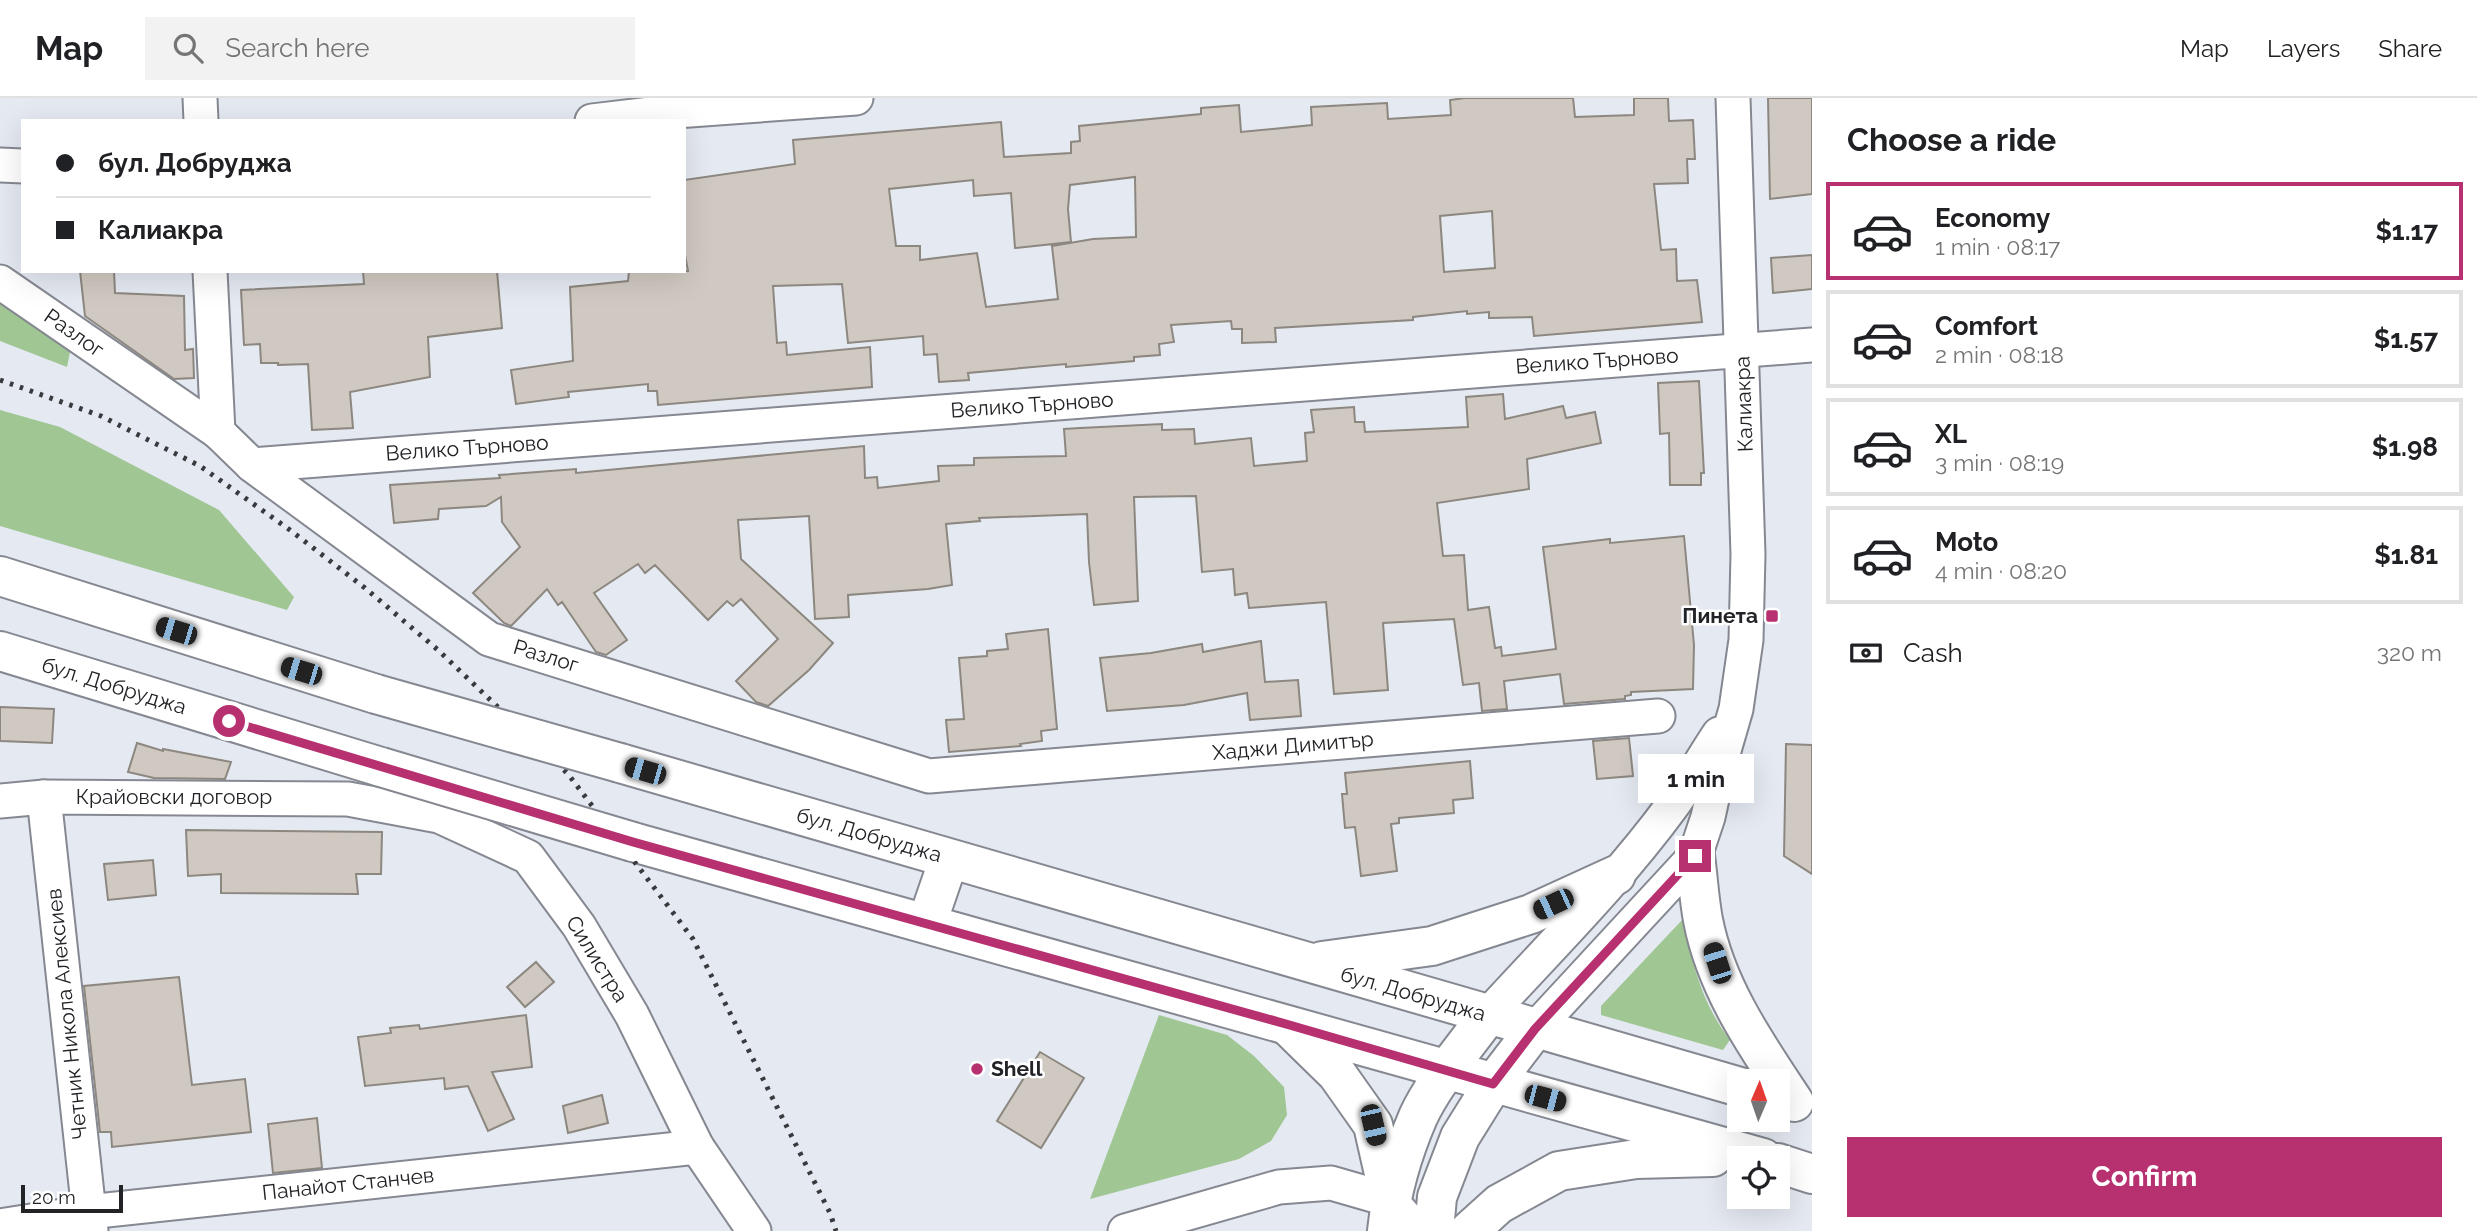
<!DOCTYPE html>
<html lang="en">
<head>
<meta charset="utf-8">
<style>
	:root { --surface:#fff; --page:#f2f2f2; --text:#202124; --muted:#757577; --line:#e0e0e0; --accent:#b73070 }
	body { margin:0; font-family:Raleway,sans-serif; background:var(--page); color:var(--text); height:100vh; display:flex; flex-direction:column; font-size:26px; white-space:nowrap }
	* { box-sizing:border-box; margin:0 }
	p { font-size:23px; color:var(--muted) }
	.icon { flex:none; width:38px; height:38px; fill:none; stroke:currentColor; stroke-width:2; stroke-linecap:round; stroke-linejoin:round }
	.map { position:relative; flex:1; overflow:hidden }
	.side { display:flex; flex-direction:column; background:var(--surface); width:665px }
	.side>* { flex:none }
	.hud { position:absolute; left:21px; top:21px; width:665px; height:154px; border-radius:0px; box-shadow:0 7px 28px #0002; display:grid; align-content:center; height:154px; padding:0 35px; background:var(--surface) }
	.needle { width:46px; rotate:2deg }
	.controls { position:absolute; left:1727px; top:971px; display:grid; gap:14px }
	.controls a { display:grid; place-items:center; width:63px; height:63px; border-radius:0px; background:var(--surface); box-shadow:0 7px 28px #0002; font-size:35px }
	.scale { position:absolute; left:21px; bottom:18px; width:102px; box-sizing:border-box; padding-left:7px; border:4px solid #222327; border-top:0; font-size:19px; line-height:24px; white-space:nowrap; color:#222327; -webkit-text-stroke:5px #fff; paint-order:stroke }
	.end { position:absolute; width:32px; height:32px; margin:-16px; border:9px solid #b73070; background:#fff; box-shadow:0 0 0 4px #fff }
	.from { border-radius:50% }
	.bubble { position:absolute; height:49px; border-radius:0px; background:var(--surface); box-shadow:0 7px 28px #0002; font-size:23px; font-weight:700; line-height:49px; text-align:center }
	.car { position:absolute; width:21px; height:42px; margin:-21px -10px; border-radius:9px; box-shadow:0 0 5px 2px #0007; background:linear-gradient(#222 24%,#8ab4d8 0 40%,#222 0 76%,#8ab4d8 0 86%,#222 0) }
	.hud b { display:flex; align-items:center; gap:24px; height:66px; font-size:26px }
	.hud b+b { border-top:2px solid var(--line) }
	.hud i { width:18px; height:18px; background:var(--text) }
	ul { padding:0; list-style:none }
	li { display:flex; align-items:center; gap:21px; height:98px; margin:0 14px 10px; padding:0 21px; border:4px solid var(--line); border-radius:0px }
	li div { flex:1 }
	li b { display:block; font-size:26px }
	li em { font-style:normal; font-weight:700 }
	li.selected { border-color:var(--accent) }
	li>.icon { width:63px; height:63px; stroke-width:1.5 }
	h2 { padding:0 35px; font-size:32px; line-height:84px }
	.pay { display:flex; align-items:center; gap:18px; height:77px; padding:0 35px; font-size:26px }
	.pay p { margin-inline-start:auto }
	.primary-button { display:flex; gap:14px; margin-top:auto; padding:14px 35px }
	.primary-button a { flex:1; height:80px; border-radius:0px; background:var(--accent); color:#fff; font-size:28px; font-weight:700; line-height:80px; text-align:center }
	header { display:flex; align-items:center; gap:42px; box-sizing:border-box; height:98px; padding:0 35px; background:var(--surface); border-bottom:2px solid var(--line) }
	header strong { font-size:33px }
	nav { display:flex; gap:38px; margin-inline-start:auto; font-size:24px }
	.search { width:490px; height:63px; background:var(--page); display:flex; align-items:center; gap:18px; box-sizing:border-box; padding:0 24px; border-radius:0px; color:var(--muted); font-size:26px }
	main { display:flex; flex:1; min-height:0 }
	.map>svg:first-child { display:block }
</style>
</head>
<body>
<header>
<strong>Map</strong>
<div class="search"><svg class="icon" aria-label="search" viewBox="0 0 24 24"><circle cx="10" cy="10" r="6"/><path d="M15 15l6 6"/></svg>Search here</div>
<nav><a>Map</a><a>Layers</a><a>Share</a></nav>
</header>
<main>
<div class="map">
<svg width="1812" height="1133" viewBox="0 0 1812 1133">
	<rect width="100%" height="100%" fill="#e5e9f2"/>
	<g fill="#a0c694">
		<path d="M 0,198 L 71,249 L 67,269 L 0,243 Z"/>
		<path d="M 0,312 L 60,329 L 219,412 L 294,499 L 287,512 L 0,428 Z"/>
		<path d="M 1683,821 C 1692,865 1702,906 1730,942 L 1723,952 L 1601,917 L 1601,908 Z"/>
		<path d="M 1159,917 L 1227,937 L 1254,958 L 1284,989 L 1287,1017 L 1271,1043 L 1239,1061 L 1090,1101 Z"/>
	</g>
	<g fill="#d0c9c1" stroke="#8c877f" stroke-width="2" fill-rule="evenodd">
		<path d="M 1465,0 L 1573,0 L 1575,19 L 1634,17 L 1634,0 L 1668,0 L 1669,23 L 1693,22 L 1695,61 L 1687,61 L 1688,85 L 1654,86 L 1661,152 L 1676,151 L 1677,183 L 1697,182 L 1702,224 L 1534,238 L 1532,219 L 1489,220 L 1489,214 L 1467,216 L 1467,213 L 1413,219 L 1413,222 L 1275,230 L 1276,244 L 1242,245 L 1242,231 L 1232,231 L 1231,223 L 1171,227 L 1174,244 L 1159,246 L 1160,257 L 1134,259 L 1134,263 L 1066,269 L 1066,266 L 968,275 L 969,282 L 939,284 L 937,256 L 924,257 L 923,238 L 848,245 L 842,186 L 773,188 L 777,245 L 786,244 L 787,257 L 870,249 L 872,289 L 658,307 L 657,293 L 648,293 L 648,286 L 568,294 L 569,299 L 516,306 L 511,272 L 573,263 L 570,189 L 628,183 L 629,173 L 688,173 L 684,152 L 684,82 L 795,66 L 793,42 L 1001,24 L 1004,59 L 1071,55 L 1071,44 L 1080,43 L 1079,28 L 1201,16 L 1201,10 L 1239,7 L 1241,34 L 1312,27 L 1311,9 L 1387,5 L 1388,21 L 1451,17 L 1450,2 ZM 1135,79 L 1136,139 L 1093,141 L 1052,148 L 1058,201 L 986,209 L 977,155 L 920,162 L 920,148 L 896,148 L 889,91 L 973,82 L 974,98 L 1011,95 L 1015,150 L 1071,144 L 1068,111 L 1070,87 ZM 1492,113 L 1495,170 L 1444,174 L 1440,118 Z"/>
		<path d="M 1768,0 L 1812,0 L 1812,96 L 1770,101 Z"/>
		<path d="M 1812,157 L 1812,191 L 1773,195 L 1771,160 Z"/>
		<path d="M 80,173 L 114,173 L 115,195 L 184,198 L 185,252 L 193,251 L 194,280 L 174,281 L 85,218 Z"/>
		<path d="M 363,173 L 497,173 L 502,230 L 428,239 L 430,279 L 350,294 L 353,330 L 312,332 L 308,266 L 278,267 L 278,265 L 261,265 L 260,246 L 244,247 L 241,192 L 364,186 Z"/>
		<path d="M 1699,283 L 1704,375 L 1701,375 L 1701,387 L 1670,387 L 1669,335 L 1660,336 L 1658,285 Z"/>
		<path d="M 1503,296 L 1505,321 L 1563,308 L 1566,320 L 1595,314 L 1601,345 L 1527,361 L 1529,391 L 1437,405 L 1443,458 L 1464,457 L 1468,512 L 1489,509 L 1495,550 L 1501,549 L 1502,558 L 1556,551 L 1543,449 L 1610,441 L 1610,445 L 1684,438 L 1694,547 L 1693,591 L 1631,594 L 1631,597 L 1625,598 L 1625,601 L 1564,606 L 1560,576 L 1504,583 L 1507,611 L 1482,613 L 1479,585 L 1463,587 L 1454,521 L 1383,525 L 1388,592 L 1334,596 L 1326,504 L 1249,510 L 1247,495 L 1235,497 L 1233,471 L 1202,474 L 1196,398 L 1134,399 L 1138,503 L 1094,507 L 1089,464 L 1087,416 L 979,420 L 980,423 L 946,426 L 952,487 L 928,491 L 848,497 L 849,519 L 815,521 L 809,418 L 738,422 L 741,461 L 833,545 L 809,572 L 768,608 L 756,604 L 736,583 L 778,541 L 741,501 L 733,508 L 727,503 L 708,522 L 655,467 L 645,475 L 638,466 L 594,495 L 627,542 L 606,557 L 596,554 L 562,504 L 558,507 L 547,491 L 511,528 L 504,525 L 473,495 L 520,449 L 502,424 L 501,399 L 486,408 L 439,411 L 438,421 L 394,425 L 390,387 L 500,380 L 499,377 L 576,371 L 576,375 L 864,348 L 865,380 L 877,379 L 878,390 L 939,383 L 938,368 L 974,367 L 974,360 L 1066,358 L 1064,331 L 1080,330 L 1162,326 L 1162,332 L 1194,331 L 1195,346 L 1251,340 L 1254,368 L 1307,363 L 1305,335 L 1314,334 L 1311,312 L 1354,309 L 1355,324 L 1364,324 L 1365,334 L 1468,329 L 1466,299 Z"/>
		<path d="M 1048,531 L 1057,631 L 1041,633 L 1042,643 L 1020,646 L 1021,648 L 949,654 L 946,622 L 964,621 L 959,560 L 987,558 L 987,553 L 1008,551 L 1006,536 Z"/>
		<path d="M 1261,543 L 1265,584 L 1298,582 L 1301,618 L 1250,622 L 1247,595 L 1184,607 L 1107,613 L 1100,560 L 1151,555 L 1202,546 L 1203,554 Z"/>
		<path d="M 0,609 L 54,611 L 52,645 L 0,643 Z"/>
		<path d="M 1629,640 L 1633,678 L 1597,681 L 1593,643 Z"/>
		<path d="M 137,645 L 163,653 L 163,651 L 231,664 L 225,681 L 154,680 L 128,674 Z"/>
		<path d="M 1786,646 L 1812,647 L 1812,776 L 1784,758 Z"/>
		<path d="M 1470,663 L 1473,700 L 1453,702 L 1454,715 L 1399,720 L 1399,725 L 1391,726 L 1397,773 L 1361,778 L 1355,729 L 1345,730 L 1342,696 L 1347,696 L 1345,675 Z"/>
		<path d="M 186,732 L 382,734 L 381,776 L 356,776 L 358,796 L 221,795 L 221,776 L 188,778 Z"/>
		<path d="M 153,762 L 156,797 L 108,802 L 104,766 Z"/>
		<path d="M 536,864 L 554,884 L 525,909 L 507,889 Z"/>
		<path d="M 179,879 L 192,987 L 245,981 L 251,1034 L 112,1049 L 111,1034 L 100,1034 L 84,888 Z"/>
		<path d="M 526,917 L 532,969 L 492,974 L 514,1021 L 488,1033 L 468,988 L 445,991 L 444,980 L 365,988 L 358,939 L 391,935 L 390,930 L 419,927 L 420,931 Z"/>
		<path d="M 1040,954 L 1084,980 L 1041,1050 L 997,1023 Z"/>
		<path d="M 602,997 L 608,1025 L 568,1035 L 563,1008 Z"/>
		<path d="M 317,1020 L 322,1070 L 273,1075 L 268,1026 Z"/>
	</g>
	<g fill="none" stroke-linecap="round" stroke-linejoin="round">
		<defs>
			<g id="minor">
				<path d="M 200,0 L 201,23"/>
				<path d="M 592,23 L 676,13 L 856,0"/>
				<path d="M 0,67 L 23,68"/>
				<path d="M 210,173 L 218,334"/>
				<path d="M 0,184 L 218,334 L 252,367 L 489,541 L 929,678 L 1658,618"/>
				<path d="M 252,367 L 1812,247"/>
				<path d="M 44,699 L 91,1133"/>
				<path d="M 0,703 L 44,699 L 348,701 L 439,718 L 528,759 L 579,828 L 632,917 L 697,1049 L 754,1133"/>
				<path d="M 1488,917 C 1550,849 1617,783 1672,708 C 1689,685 1703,660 1719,636"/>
				<path d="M 1535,931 L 1695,758 L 1708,719 L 1718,673 L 1736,611 L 1746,542 L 1748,456 L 1733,0"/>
				<path d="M 0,1128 L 88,1114 L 697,1049"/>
				<path d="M 1125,1133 L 1279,1089 L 1331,1085 L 1390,1102 L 1410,1124 L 1415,1133"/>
			</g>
			<g id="major">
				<path d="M 0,478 L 376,596"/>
				<path d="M 0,553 L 381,669"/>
				<path d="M 620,665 L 1740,989"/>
				<path d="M 633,744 L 1763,1060"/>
				<path d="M 1695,758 C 1698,779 1699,801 1703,822 C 1716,890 1757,948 1794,1004"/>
				<path d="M 927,825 L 949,761"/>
				<path d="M 1322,863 L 1432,848 L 1531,816 L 1616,777"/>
				<path d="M 1290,930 L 1337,976 L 1373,1027 L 1390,1102"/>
				<path d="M 1778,1065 L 1812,1076"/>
				<path d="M 1387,1133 C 1391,1096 1403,1054 1418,1019 C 1434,984 1465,949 1488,917"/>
				<path d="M 1434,1133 L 1437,1099 L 1460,1039 L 1493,986 L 1535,931"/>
				<path d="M 1469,1133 L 1499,1106 L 1559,1073 L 1636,1061 L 1713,1059"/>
			</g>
		</defs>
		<use href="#minor" stroke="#858891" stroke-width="37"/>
		<use href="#major" stroke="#858891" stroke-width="42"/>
		<use href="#minor" stroke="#fff" stroke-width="33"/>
		<use href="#major" stroke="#fff" stroke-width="38"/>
		<path stroke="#383a3e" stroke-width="5" stroke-dasharray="3.5 7" stroke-linecap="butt" d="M 0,282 L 101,318 L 200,368 L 290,432 L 365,490 L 438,552 L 568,676 L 693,841 L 830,1115 L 836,1133"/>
		<defs>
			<g id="major-bridge">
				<path d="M 376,596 L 620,665"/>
				<path d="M 381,669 L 633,744"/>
			</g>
		</defs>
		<use href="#major-bridge" stroke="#858891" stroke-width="42" stroke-linecap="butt"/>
		<use href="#major-bridge" stroke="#fff" stroke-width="38"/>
	</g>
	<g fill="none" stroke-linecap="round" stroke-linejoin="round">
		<path stroke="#b73070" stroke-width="9" d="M 229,623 L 633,744 L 1286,926 L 1493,986 L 1535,931 L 1695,758"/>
	</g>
	<g fill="#b73070" stroke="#fff" stroke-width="2.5">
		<rect x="1765" y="511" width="14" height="14" rx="3.5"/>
		<circle cx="977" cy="971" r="7"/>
	</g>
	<g text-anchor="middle" stroke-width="5" stroke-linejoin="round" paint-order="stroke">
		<g font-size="21" fill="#222327" stroke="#fff">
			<text transform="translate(74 235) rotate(35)" y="7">Разлог</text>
			<text transform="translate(1597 263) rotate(-4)" y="7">Велико Търново</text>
			<text transform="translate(1744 306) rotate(-92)" y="7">Калиакра</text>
			<text transform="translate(1032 307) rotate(-4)" y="7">Велико Търново</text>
			<text transform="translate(467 350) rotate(-4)" y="7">Велико Търново</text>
			<text transform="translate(546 558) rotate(17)" y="7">Разлог</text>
			<text transform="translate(114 588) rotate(17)" y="7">бул. Добруджа</text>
			<text transform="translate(1293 648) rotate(-5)" y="7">Хаджи Димитър</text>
			<text x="174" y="706">Крайовски договор</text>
			<text transform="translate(869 737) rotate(16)" y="7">бул. Добруджа</text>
			<text transform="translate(597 861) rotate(58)" y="7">Силистра</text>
			<text transform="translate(1413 896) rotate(16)" y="7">бул. Добруджа</text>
			<text transform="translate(67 916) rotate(-96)" y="7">Четник Никола Алексиев</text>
			<text transform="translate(348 1086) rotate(-6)" y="7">Панайот Станчев</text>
		</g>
		<g font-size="21" font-weight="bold" fill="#222327" stroke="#fff" text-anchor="end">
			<text x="1758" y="525">Пинета</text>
			<text x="991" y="978" text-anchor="start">Shell</text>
		</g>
	</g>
</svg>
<div class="controls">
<a><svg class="needle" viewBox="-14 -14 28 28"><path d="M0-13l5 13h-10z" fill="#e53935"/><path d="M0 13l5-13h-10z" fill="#757577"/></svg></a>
<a><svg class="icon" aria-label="locate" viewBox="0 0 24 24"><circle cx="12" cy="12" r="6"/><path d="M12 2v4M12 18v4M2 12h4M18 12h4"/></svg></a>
</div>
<div class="scale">20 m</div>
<i class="end from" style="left:229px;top:623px"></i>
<i class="end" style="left:1695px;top:758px"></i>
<div class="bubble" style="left:1638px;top:656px;width:116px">1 min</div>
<i class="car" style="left:176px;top:533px;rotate:287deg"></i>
<i class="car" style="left:301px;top:573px;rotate:287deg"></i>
<i class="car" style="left:645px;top:673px;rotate:286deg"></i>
<i class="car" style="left:1553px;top:806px;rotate:245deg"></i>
<i class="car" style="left:1717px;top:865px;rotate:342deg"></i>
<i class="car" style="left:1545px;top:1000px;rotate:105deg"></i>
<i class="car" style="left:1373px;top:1027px;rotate:167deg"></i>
<div class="hud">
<b><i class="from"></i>бул. Добруджа</b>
<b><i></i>Калиакра</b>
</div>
</div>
<section class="side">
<h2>Choose a ride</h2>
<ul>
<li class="selected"><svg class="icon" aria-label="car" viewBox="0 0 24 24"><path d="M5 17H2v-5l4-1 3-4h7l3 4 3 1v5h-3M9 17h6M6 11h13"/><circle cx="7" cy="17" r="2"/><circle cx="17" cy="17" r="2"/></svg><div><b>Economy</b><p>1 min · 08:17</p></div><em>$1.17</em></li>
<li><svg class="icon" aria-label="car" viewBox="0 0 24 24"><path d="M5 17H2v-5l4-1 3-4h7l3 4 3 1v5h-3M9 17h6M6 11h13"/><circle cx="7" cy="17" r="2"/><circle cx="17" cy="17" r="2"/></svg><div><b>Comfort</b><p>2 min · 08:18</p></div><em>$1.57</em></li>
<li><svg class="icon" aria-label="car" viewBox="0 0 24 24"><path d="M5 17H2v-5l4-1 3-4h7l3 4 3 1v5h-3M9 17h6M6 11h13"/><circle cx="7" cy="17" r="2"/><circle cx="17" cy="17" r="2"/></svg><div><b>XL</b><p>3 min · 08:19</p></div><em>$1.98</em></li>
<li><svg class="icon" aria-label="car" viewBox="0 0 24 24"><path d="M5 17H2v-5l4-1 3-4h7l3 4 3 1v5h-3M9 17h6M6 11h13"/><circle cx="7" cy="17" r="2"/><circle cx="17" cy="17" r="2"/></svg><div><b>Moto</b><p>4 min · 08:20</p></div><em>$1.81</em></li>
</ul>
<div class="pay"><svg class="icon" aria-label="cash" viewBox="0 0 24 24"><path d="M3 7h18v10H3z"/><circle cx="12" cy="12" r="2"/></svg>Cash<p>320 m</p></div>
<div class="primary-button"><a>Confirm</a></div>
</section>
</main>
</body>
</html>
